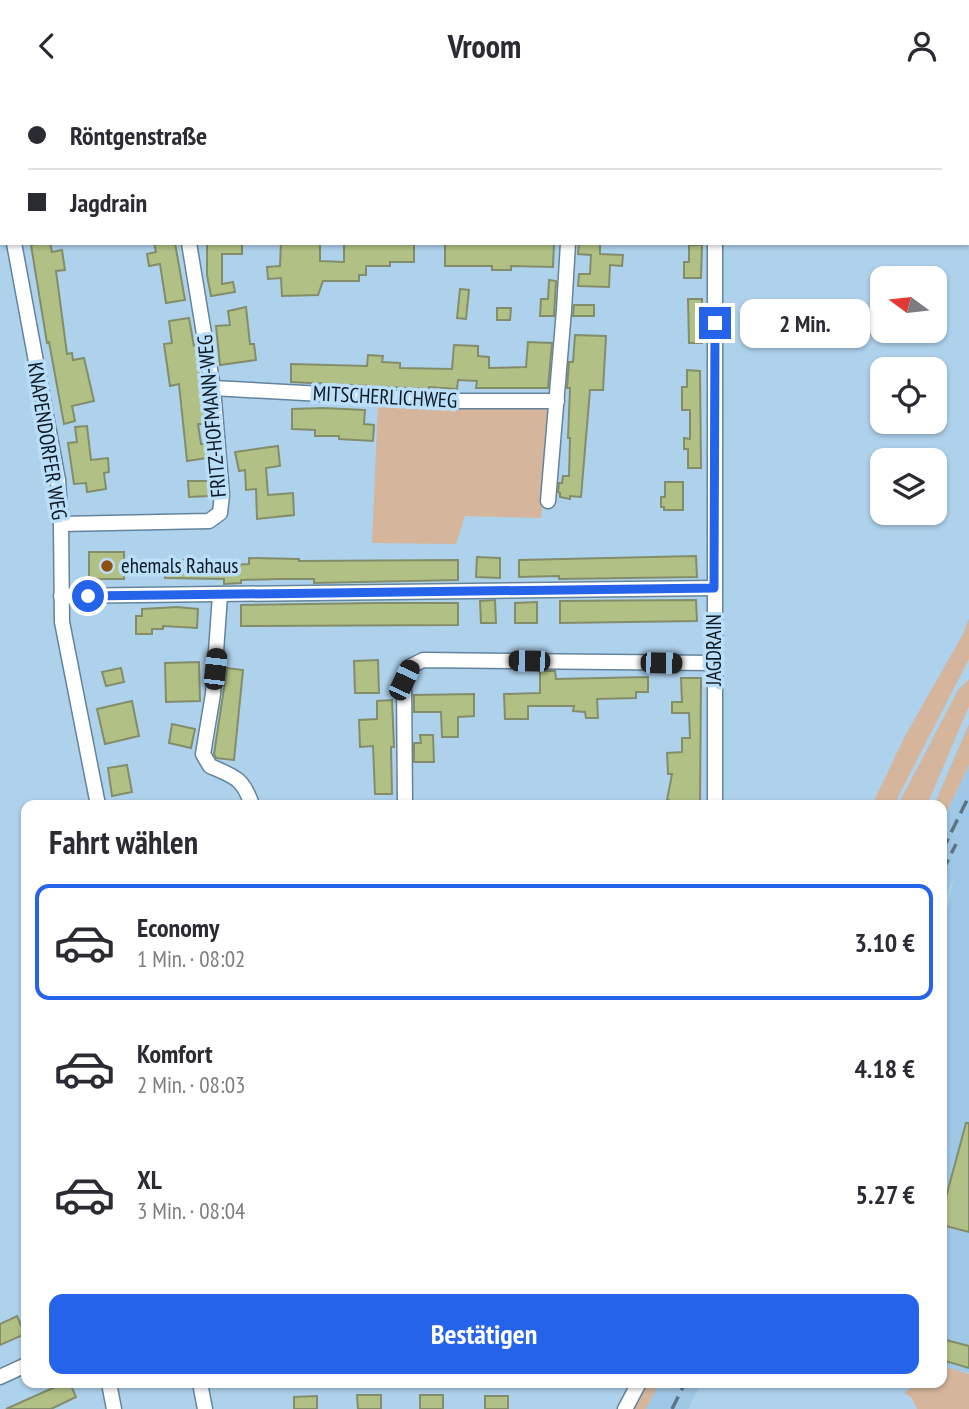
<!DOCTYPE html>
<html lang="de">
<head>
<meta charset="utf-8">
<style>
	:root { --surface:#fff; --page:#f2f2f3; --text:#2b2b33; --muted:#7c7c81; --line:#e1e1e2; --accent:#2563eb }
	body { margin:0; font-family:"PT Sans Narrow",sans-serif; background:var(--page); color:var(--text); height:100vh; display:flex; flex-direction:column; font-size:26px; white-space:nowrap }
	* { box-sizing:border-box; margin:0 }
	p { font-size:23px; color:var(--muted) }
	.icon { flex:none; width:38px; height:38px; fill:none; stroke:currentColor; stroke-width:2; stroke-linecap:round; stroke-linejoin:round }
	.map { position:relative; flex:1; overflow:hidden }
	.drawer { position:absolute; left:21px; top:709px; width:926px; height:588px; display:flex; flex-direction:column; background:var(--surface); border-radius:14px; box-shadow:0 2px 5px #0004 }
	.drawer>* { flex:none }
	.top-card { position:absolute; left:0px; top:0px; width:970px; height:154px; box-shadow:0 2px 5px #0004; display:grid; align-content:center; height:154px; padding:0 28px; background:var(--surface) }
	.needle { width:46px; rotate:285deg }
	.fabs { position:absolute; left:870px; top:175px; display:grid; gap:14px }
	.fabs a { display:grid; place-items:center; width:77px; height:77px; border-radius:14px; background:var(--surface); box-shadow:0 2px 5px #0004; font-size:35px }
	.end { position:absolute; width:32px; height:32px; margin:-16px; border:9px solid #2563eb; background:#fff; box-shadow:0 0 0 4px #fff }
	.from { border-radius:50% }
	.bubble { position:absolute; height:49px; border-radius:14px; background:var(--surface); box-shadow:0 2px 5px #0004; font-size:23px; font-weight:600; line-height:49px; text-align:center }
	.car { position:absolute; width:21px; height:42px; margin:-21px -10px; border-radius:9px; box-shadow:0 0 5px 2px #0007; background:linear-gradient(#222 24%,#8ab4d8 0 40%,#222 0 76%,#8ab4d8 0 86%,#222 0) }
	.top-card b { display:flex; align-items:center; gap:24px; height:66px; font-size:26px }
	.top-card b+b { border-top:2px solid var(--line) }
	.top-card i { width:18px; height:18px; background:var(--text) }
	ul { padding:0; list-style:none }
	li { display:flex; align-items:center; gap:21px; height:116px; margin:0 14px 10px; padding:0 14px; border:4px solid transparent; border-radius:14px }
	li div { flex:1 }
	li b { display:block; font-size:26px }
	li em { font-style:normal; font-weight:600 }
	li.current { border-color:var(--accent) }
	li>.icon { width:63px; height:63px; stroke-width:1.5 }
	h2 { padding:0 28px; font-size:32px; line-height:84px }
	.cta { display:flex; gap:14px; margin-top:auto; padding:14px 28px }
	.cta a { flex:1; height:80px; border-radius:14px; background:var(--accent); color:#fff; font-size:28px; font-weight:600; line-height:80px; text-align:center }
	header { display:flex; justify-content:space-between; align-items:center; height:91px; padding:0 28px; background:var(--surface); font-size:32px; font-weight:600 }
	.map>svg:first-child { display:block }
</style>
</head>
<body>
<header><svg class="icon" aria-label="back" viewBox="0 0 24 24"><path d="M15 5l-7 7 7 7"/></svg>Vroom<svg class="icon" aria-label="person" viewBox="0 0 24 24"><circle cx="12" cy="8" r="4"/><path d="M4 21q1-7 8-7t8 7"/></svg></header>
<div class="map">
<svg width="969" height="1318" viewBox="0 0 969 1318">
	<rect width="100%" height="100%" fill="#afd2ec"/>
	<g fill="#9fc7e6">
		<path d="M 969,674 L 969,1282 L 942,1275 L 942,844 L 954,786 L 942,812 L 942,730 Z"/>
		<path d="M 659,1292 L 701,1292 L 688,1318 L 646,1318 Z"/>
	</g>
	<g fill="#d5b59b">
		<path d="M 378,312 L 552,315 L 541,427 L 465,425 L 456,453 L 372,452 Z"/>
		<path d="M 969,527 L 969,568 L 894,714 L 872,714 L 905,645 L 962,545 Z"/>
		<path d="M 969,588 L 969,615 L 927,714 L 898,714 L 958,599 Z"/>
		<path d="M 969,633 L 969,674 L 942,730 L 942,714 L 934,714 Z"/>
		<path d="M 942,1275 L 969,1283 L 969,1318 L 917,1318 L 911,1306 L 904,1302 L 918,1292 L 942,1292 Z"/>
		<path d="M 646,1292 L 659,1292 L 646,1318 L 631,1318 Z"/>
	</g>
	<g fill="#b1c085" stroke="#838d6a" stroke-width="2">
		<path d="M 39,152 L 50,152 L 52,161 L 62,159 L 65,179 L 56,180 L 67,263 L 72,262 L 73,269 L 84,267 L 94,310 L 72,315 L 75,330 L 64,333 L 49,251 L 47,252 L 31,154 Z"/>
		<path d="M 154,152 L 175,152 L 185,209 L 166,212 L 160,173 L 149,175 L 147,163 L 156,161 Z"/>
		<path d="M 207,152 L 242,152 L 242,163 L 222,163 L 222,193 L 233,191 L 235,201 L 211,205 L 207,184 Z"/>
		<path d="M 281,152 L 320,152 L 320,170 L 344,171 L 344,152 L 414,152 L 414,171 L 390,171 L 390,175 L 366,175 L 366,184 L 359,184 L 359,190 L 323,190 L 318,204 L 282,205 L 281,187 L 268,188 L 267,176 L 280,175 Z"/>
		<path d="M 445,152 L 554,152 L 553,176 L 511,175 L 511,179 L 492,179 L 492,175 L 445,175 Z"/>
		<path d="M 579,152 L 600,153 L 600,163 L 623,164 L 622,175 L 610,174 L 609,196 L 578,195 L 579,183 L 590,183 L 591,164 L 578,163 Z"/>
		<path d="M 689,154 L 702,154 L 701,187 L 684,187 L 684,171 L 689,171 Z"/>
		<path d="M 549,189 L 556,190 L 554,225 L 540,225 L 541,208 L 548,208 Z"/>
		<path d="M 460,198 L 469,199 L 466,228 L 457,227 Z"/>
		<path d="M 688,208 L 702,208 L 702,252 L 689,252 Z"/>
		<path d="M 574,214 L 594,214 L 594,225 L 573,225 Z"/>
		<path d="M 246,216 L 250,253 L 254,253 L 256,269 L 220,274 L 216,235 L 230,234 L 228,220 Z"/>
		<path d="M 497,217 L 511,217 L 510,229 L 497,229 Z"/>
		<path d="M 189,227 L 194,255 L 196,254 L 205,333 L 198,333 L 201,353 L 206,353 L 207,367 L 187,370 L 179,293 L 170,295 L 164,253 L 172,252 L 169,230 Z"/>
		<path d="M 575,244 L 606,245 L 603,299 L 590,299 L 581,406 L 570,405 L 570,408 L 560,406 L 560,402 L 558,401 L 559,392 L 562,392 L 563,385 L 569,385 L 570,347 L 568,347 L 570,297 L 567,297 L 569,271 L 573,271 Z"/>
		<path d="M 528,251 L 552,252 L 548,297 L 476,297 L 477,290 L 458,289 L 457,298 L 429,296 L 429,298 L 291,291 L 291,273 L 367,275 L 368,264 L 383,265 L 382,271 L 400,272 L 400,277 L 452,278 L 454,254 L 478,255 L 478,265 L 489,266 L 489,277 L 526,276 Z"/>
		<path d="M 687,279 L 700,280 L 701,377 L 688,377 L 688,358 L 684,358 L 684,347 L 690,348 L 690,319 L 682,319 L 682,296 L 687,296 Z"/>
		<path d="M 323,317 L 365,319 L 364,333 L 374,334 L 373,350 L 339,348 L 339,345 L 315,345 L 315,339 L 292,338 L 292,318 Z"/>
		<path d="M 87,335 L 91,369 L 108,367 L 109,381 L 104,382 L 106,398 L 87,401 L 86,392 L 74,393 L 68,352 L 77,351 L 75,336 Z"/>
		<path d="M 278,355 L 280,375 L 266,377 L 268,404 L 293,402 L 294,424 L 257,428 L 256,398 L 246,399 L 245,379 L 239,380 L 235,361 Z"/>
		<path d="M 188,390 L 208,390 L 209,405 L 189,406 Z"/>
		<path d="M 665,391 L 683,391 L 683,419 L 664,419 L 664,416 L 661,416 L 661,406 L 665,406 Z"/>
		<rect x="89" y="461" width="35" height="27"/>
		<path d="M 696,465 L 697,486 L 559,488 L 559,485 L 519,486 L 519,469 Z"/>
		<path d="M 477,466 L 500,467 L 500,487 L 476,486 Z"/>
		<path d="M 249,467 L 299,468 L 299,470 L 458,469 L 458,489 L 314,492 L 314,488 L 279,488 L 241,489 L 241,492 L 224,493 L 224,488 L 165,487 L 164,469 L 211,469 L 211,475 L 249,473 Z"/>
		<path d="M 495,509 L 496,532 L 481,532 L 480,510 Z"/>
		<path d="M 696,509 L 697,530 L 560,532 L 560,510 Z"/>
		<path d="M 537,511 L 537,532 L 515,532 L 515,512 Z"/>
		<path d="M 379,512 L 458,512 L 458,534 L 241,535 L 241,514 Z"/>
		<path d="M 177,516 L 198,518 L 197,537 L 163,535 L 163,538 L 152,538 L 152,543 L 136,543 L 136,525 L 142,525 L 142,518 Z"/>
		<path d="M 378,569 L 379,602 L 355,602 L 354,570 Z"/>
		<path d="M 199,571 L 200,610 L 166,611 L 165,572 Z"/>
		<path d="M 121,577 L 124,591 L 106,595 L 102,581 Z"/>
		<path d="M 227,577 L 243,579 L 234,669 L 216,667 L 214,663 Z"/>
		<path d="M 540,580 L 555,580 L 556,588 L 648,586 L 648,601 L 636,601 L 636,607 L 597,608 L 598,627 L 586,627 L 585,621 L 573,620 L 574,615 L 528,615 L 528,628 L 505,628 L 504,603 L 540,602 Z"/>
		<path d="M 681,587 L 701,587 L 700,714 L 687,714 L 667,709 L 672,683 L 668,683 L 667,662 L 682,661 L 682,647 L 690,647 L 689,622 L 672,622 L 672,611 L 682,611 Z"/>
		<path d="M 474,603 L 474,625 L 458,626 L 458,646 L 442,646 L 441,621 L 414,621 L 414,604 Z"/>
		<path d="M 392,609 L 394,656 L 391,656 L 392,703 L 375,703 L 373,655 L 360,656 L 359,629 L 377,628 L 377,610 Z"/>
		<path d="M 132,610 L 139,645 L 105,653 L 97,618 Z"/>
		<path d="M 172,633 L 195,638 L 191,657 L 169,652 Z"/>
		<path d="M 420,644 L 433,644 L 434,671 L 414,671 L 414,652 L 421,652 Z"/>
		<path d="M 127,674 L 132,701 L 112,705 L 108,677 Z"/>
		<path d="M 966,1032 L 969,1032 L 969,1141 L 942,1134 L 942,1121 Z"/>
		<path d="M 17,1225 L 25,1243 L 0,1254 L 0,1233 Z"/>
		<path d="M 942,1248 L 969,1255 L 969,1277 L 942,1269 Z"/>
		<path d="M 64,1292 L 70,1292 L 76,1306 L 51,1318 L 6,1318 Z"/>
		<path d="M 357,1304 L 381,1304 L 381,1318 L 358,1318 Z"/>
		<rect x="420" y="1304" width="23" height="14"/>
		<path d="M 317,1305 L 317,1318 L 294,1318 L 294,1306 Z"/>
		<rect x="485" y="1305" width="23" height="13"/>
	</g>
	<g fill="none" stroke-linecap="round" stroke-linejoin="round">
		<defs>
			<g id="minor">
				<path d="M 154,0 L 155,2"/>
				<path d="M 561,0 L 561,2"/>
				<path d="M 716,2 L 716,0"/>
				<path d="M 0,52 L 2,66"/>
				<path d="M 14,152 L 58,389 L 61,433 L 62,531 L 98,714"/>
				<path d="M 213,297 L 449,310 L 557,310"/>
				<path d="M 548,410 L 564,219 L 568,152"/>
				<path d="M 61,433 L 209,430 L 220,422 L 222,404 L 213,297 L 189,152"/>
				<path d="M 220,504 L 213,603 L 203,663 L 210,675 C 235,686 243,687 252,714"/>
				<path d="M 61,505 L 714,497"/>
				<path d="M 405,714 L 404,589 L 411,575 L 423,569 L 714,572"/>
				<path d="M 715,714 L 715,152"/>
				<path d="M 0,1286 L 26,1274"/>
				<path d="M 109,1292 L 114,1318"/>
				<path d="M 200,1292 L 205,1318"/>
				<path d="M 625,1318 L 639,1292"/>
			</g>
		</defs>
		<use href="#minor" stroke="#63849c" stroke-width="17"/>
		<use href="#minor" stroke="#fff" stroke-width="14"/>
		<g stroke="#5c7486" stroke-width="3.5" stroke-dasharray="14 7" stroke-linecap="butt">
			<path d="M 942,760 L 969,705"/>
			<path d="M 942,781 L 956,753"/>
			<path d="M 672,1318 L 685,1292"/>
		</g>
	</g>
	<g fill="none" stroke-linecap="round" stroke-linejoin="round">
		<path stroke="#2563eb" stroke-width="9" d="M 88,505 L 714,497 L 715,232"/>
	</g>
	<circle fill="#8d5011" stroke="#bcdff9" stroke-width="2.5" cx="107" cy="475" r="7"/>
	<g text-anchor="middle" stroke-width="7" stroke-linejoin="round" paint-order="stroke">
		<g font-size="21" fill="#0d1a24" stroke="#bcdff9">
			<text transform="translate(385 306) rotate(3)" y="7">MITSCHERLICHWEG</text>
			<text transform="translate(212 325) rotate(-95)" y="7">FRITZ-HOFMANN-WEG</text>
			<text transform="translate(47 350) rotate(81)" y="7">KNAPENDORFER WEG</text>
			<text transform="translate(714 559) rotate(-90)" y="7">JAGDRAIN</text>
		</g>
		<g font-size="21" fill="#0d1a24" stroke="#bcdff9" text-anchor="start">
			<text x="121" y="482">ehemals Rahaus</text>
		</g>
	</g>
</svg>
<div class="fabs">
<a><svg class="needle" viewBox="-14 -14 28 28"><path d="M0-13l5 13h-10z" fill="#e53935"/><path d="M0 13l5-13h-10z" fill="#7c7c81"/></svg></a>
<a><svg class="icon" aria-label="locate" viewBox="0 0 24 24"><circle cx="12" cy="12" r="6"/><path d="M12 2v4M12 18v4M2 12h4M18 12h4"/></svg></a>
<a><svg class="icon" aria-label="layers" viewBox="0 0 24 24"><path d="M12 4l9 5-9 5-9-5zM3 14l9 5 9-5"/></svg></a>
</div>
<i class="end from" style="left:88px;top:505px"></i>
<i class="end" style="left:715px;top:232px"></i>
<div class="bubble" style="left:740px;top:208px;width:130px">2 Min.</div>
<i class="car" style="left:529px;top:570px;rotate:271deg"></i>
<i class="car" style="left:661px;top:572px;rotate:91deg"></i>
<i class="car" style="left:215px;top:578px;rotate:6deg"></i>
<i class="car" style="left:404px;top:589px;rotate:25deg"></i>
<div class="top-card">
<b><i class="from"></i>Röntgenstraße</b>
<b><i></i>Jagdrain</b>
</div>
<section class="drawer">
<h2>Fahrt wählen</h2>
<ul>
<li class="current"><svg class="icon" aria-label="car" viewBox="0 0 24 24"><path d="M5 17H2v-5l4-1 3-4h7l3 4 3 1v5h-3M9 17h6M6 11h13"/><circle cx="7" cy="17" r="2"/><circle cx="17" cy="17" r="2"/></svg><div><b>Economy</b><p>1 Min. · 08:02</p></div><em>3.10 €</em></li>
<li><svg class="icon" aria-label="car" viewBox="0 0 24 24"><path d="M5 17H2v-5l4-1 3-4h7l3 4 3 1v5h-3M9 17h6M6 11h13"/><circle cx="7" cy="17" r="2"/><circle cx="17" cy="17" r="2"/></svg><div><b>Komfort</b><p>2 Min. · 08:03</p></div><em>4.18 €</em></li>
<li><svg class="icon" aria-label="car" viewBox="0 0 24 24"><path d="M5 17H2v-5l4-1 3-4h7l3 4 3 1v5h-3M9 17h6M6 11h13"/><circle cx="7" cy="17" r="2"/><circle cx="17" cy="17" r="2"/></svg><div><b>XL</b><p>3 Min. · 08:04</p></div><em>5.27 €</em></li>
</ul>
<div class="cta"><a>Bestätigen</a></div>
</section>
</div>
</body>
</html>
